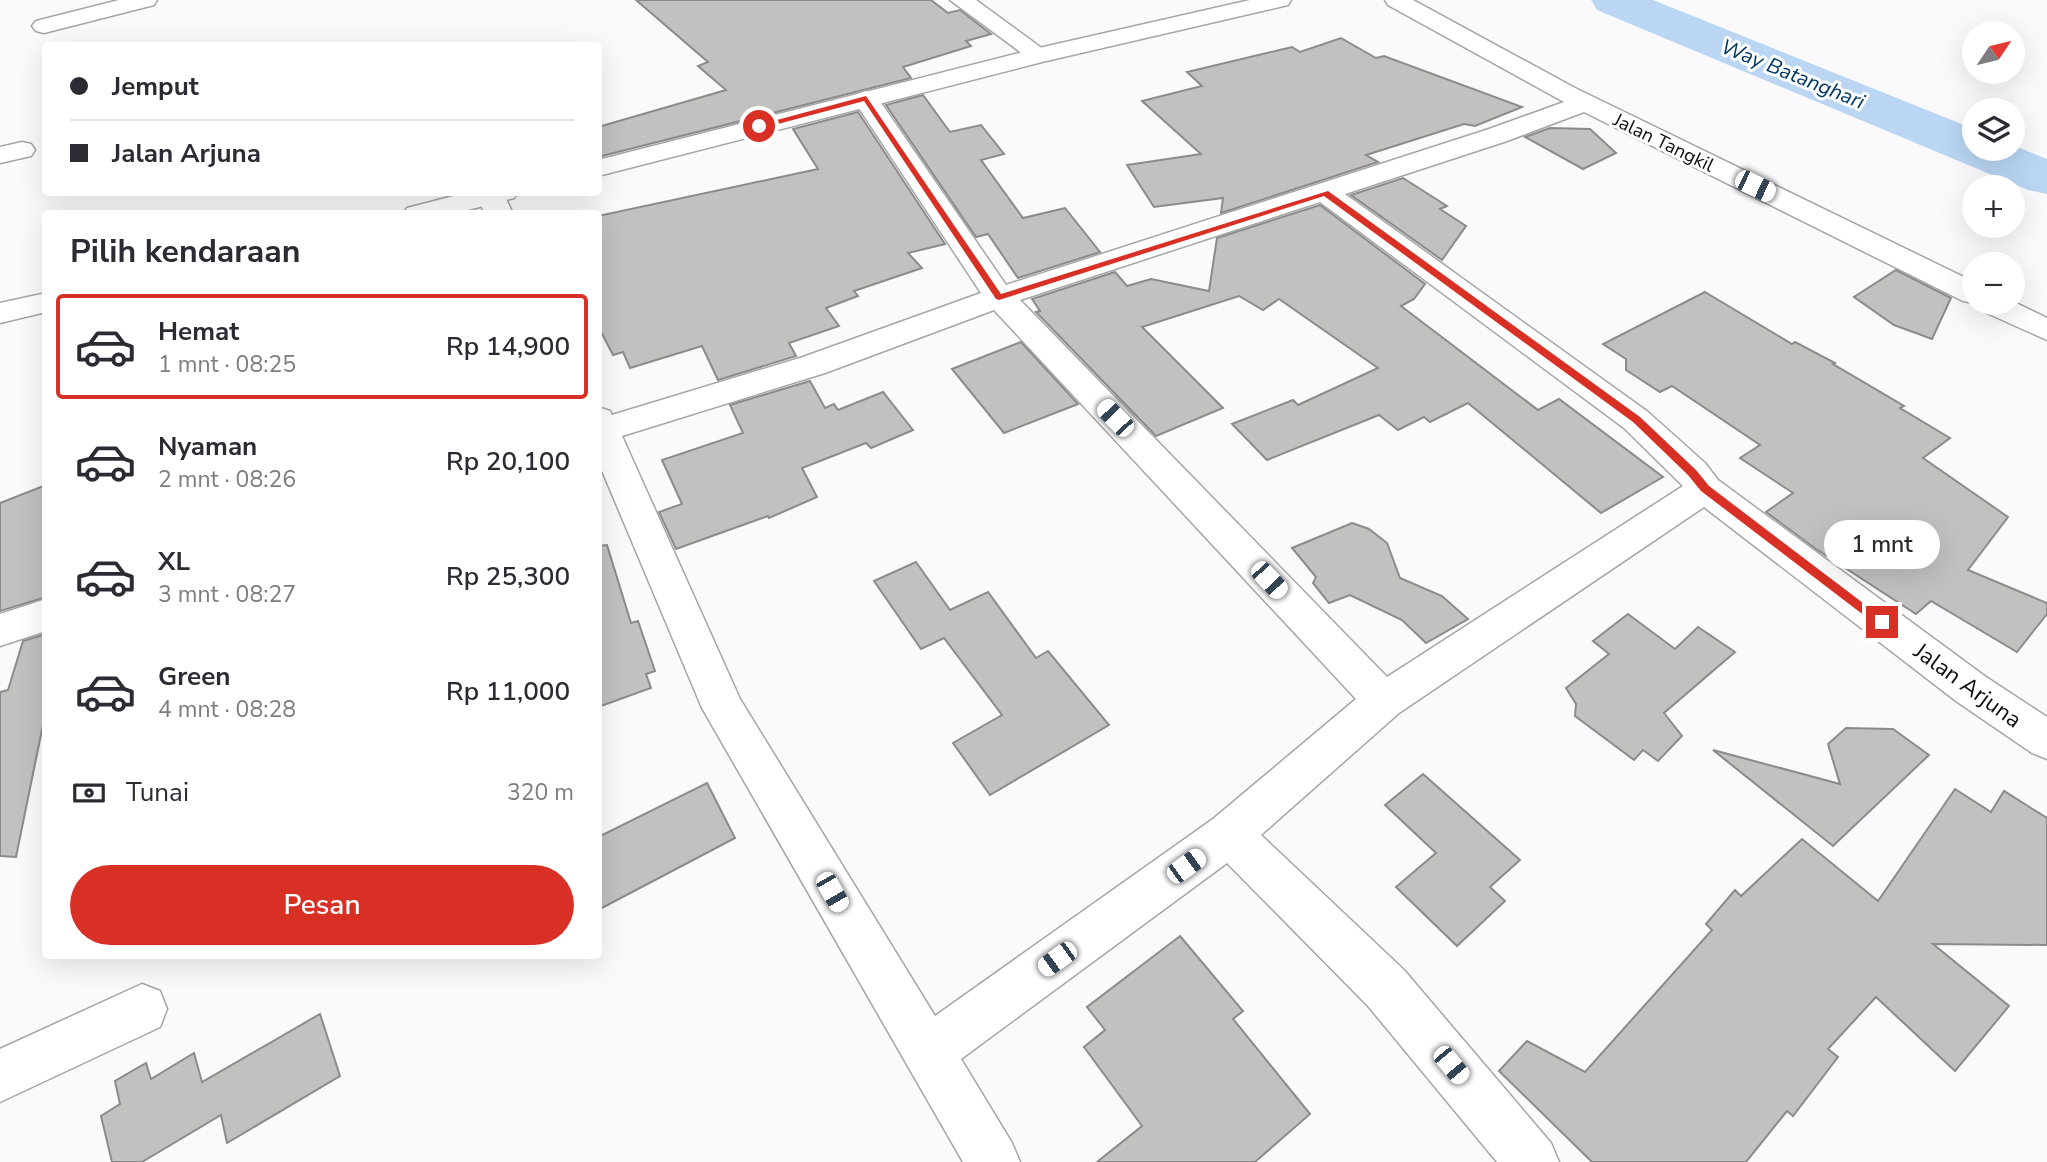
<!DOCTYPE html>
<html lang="id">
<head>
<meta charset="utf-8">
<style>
	:root { --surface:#fff; --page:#f7f7f7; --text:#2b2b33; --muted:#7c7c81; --line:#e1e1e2; --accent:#d93025 }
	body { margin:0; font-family:"Nunito Sans",sans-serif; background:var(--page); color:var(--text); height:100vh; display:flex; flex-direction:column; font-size:26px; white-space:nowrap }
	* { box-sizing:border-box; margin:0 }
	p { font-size:23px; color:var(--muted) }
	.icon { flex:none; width:38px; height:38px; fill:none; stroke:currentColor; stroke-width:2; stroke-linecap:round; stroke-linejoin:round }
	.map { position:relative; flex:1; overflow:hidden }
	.sheet { position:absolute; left:42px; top:210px; width:560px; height:749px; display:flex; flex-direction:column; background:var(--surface); border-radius:7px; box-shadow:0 7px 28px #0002 }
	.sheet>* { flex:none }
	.hud { position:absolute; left:42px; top:42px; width:560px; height:154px; border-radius:7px; box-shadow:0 7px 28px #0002; display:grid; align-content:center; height:154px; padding:0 28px; background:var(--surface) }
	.needle { width:46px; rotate:55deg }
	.tools { position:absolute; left:1962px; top:21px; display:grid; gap:14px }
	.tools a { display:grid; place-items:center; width:63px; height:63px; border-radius:50%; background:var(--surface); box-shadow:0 7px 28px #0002; font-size:35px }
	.end { position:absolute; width:32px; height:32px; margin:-16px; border:9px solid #d93025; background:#fff; box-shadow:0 0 0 4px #fff }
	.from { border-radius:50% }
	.bubble { position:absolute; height:49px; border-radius:24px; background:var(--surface); box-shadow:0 7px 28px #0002; font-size:23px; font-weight:600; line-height:49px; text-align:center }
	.car { position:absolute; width:21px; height:42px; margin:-21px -10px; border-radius:9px; box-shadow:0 0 5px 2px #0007; background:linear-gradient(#fff 24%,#345 0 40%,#fff 0 76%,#345 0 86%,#fff 0) }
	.hud b { display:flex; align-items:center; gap:24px; height:66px; font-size:26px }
	.hud b+b { border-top:2px solid var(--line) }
	.hud i { width:18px; height:18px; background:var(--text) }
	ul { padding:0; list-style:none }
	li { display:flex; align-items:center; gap:21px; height:105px; margin:0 14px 10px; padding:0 14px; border:4px solid transparent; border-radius:7px }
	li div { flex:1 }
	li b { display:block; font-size:26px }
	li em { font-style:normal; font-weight:600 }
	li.selected { border-color:var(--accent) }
	li>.icon { width:63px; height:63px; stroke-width:1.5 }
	h2 { padding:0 28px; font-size:32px; line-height:84px }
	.pay { display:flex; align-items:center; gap:18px; height:77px; padding:0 28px; font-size:26px }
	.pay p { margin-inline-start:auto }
	.primary-button { display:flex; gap:14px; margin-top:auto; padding:14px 28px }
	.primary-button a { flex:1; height:80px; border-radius:42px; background:var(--accent); color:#fff; font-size:28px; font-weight:600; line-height:80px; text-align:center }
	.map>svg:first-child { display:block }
</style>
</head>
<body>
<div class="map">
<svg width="2047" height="1162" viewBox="0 0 2047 1162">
	<rect width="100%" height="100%" fill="#fafafc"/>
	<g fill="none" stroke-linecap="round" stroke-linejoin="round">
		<path fill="#bad6f3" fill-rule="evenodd" d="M 1591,0 L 1653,0 L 1974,129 L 1974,149 L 2012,149 L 2012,145 L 2047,159 L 2047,194 L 2028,190 L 1597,10 Z"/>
	</g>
	<g fill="#c2c1c0" stroke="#8c8b8b" stroke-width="2">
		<path d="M 636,0 L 931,0 L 948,13 L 960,10 L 991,34 L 966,41 L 971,46 L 903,67 L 911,78 L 598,157 L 598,127 L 726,90 L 698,66 L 708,62 Z"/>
		<path d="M 1341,38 L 1376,58 L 1384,56 L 1522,107 L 1475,126 L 1464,124 L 1366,155 L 1378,162 L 1221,213 L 1223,198 L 1154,207 L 1127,165 L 1201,154 L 1142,101 L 1202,86 L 1187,72 L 1292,47 L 1300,52 Z"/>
		<path d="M 923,95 L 950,132 L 981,125 L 1004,154 L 981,160 L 1023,218 L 1065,208 L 1100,252 L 1018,278 L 988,234 L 976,237 L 886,105 Z"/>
		<path d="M 858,112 L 945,244 L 908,253 L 922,268 L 854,291 L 858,296 L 826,308 L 839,326 L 789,343 L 796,356 L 718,380 L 702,346 L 630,368 L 623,352 L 613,355 L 598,326 L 598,216 L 818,169 L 793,129 Z"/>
		<path d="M 1550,128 L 1590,129 L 1616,153 L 1583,169 L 1525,137 Z"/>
		<path d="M 1403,178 L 1447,206 L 1440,209 L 1466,226 L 1442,260 L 1351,195 Z"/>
		<path d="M 1320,205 L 1425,284 L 1414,299 L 1401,306 L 1538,410 L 1559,399 L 1663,477 L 1601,513 L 1468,403 L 1430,422 L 1424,417 L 1398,430 L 1379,415 L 1267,460 L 1232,424 L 1293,400 L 1298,405 L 1378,368 L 1279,299 L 1263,310 L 1239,296 L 1142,327 L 1223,408 L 1156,436 L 1036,312 L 1040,311 L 1032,299 L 1115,272 L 1127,286 L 1151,279 L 1209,291 L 1217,238 Z"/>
		<path d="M 1896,270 L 1951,298 L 1932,339 L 1894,325 L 1854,297 Z"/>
		<path d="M 1705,292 L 1792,344 L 1795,342 L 1835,363 L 1833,364 L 1904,406 L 1900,408 L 1950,438 L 1923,458 L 2008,517 L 1968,570 L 2047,603 L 2047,614 L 2017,652 L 1931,601 L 1916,614 L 1816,549 L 1766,512 L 1793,493 L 1740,458 L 1760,445 L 1672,386 L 1660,392 L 1626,370 L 1626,359 L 1603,344 Z"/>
		<path d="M 1021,342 L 1078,404 L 1004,433 L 952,369 Z"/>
		<path d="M 810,381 L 825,408 L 834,404 L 838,410 L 883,392 L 913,430 L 871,448 L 866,443 L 802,468 L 817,497 L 769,518 L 768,516 L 676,549 L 659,512 L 682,504 L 662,460 L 743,433 L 730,405 Z"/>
		<path d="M 46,485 L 46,597 L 0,611 L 0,503 Z"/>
		<path d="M 1352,523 L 1369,529 L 1387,543 L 1400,578 L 1442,596 L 1468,619 L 1426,643 L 1402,620 L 1350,595 L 1329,603 L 1313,583 L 1316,577 L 1292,548 Z"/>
		<path d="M 607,545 L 631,623 L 638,621 L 655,671 L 646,674 L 651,688 L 598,707 L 598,546 Z"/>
		<path d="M 916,562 L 950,610 L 988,592 L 1036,658 L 1048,651 L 1109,725 L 990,795 L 953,743 L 1002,715 L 944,638 L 921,649 L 874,581 Z"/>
		<path d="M 1628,614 L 1675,649 L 1698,627 L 1735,652 L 1664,713 L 1682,736 L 1658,761 L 1643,750 L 1634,760 L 1575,716 L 1576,704 L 1566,688 L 1609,654 L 1593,641 Z"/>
		<path d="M 46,634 L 46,710 L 16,857 L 0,856 L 0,692 L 8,690 L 23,641 Z"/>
		<path d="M 1846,728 L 1893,729 L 1929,755 L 1833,846 L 1713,750 L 1840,784 L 1828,744 Z"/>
		<path d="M 1423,774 L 1520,860 L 1490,887 L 1505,901 L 1457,946 L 1396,887 L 1436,853 L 1385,805 Z"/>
		<path d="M 707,783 L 735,838 L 598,910 L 598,837 Z"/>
		<path d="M 1955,789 L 1991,812 L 2004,791 L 2047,818 L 2047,945 L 1933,944 L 2009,1006 L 1955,1071 L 1876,997 L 1828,1049 L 1838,1057 L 1793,1116 L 1787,1111 L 1746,1162 L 1592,1162 L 1499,1071 L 1527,1041 L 1585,1072 L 1712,930 L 1706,924 L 1735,890 L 1741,896 L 1802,839 L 1878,901 Z"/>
		<path d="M 1180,936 L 1243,1011 L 1233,1019 L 1310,1114 L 1255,1162 L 1097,1162 L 1142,1126 L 1084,1047 L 1105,1030 L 1087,1007 Z"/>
		<path d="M 320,1014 L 340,1076 L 227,1143 L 221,1115 L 142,1162 L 112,1162 L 101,1116 L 120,1104 L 115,1081 L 146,1063 L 151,1079 L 194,1053 L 202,1082 Z"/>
	</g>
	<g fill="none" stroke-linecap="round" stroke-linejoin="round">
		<defs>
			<g id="minor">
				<path d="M 119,0 L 157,0 L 154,5 L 44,33 L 36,31 L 32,26 L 36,21 Z"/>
				<path d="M 950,0 L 976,0 L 1051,55 L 1047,60 L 1039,62 L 1031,60 Z"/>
				<path d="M 1385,0 L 1413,0 L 1575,88 L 1974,282 L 1974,303 L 2012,301 L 2047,318 L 2047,340 L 1980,310 L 1976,303 L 1974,303 L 1963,301 L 1584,112 L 1507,141 L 1345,194 L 1648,412 L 1705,463 L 1718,480 L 1986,677 L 2047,717 L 2047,759 L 2032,753 L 1956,701 L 1704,507 L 1399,713 L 1261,835 L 1404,970 L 1551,1143 L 1559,1162 L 1497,1162 L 1368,1006 L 1227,863 L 961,1059 L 1012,1143 L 1020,1162 L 963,1162 L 702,708 L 598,461 L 598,407 L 610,411 L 612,415 L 803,357 L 981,293 L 853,99 L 857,94 L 866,91 L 875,94 L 1006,285 L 1489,129 L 1564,102 L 1388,5 ZM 1320,202 L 1624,428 L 1683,486 L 1387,677 L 1020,300 ZM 994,310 L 1356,699 L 1213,819 L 935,1016 L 740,699 L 622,436 L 825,373 Z"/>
				<path d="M 22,142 L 31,144 L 35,150 L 31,156 L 0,163 L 0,147 Z"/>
				<path d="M 479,192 L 503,192 L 513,214 L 485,214 L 477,196 Z"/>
				<path d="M 46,599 L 46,631 L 0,646 L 0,614 Z"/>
				<path d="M 142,984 L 160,991 L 167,1009 L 160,1027 L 0,1102 L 0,1049 Z"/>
			</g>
			<g id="primary">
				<path d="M 1250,0 L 1291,0 L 1288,5 L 1042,62 L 598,176 L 598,160 L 1039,48 Z"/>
				<path d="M 469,192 L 518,192 L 514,198 L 453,214 L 403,214 L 407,208 Z"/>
				<path d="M 46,293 L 46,312 L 0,323 L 0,303 Z"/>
			</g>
		</defs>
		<use href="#minor" stroke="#a4a5a6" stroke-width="3"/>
		<use href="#primary" stroke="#a4a5a6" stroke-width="3"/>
		<use href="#minor" fill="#fff" fill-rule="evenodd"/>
		<use href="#primary" fill="#fff" fill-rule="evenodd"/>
	</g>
	<path fill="#d93025" d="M 866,96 L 1001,294 L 1328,191 L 1640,417 L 1696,470 L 1709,486 L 1888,622 L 1886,626 L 1878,626 L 1701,491 L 1688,475 L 1633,422 L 1324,196 L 999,300 L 996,299 L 864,101 L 759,129 L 755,126 Z"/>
	<g text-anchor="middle" stroke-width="6" stroke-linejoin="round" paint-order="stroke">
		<g font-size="19" fill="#0f0f10" stroke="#fff">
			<text transform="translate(1664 142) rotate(26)" y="7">Jalan Tangkil</text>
		</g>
		<g font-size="21" font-style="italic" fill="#003762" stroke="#fff">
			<text transform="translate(1793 74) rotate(22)" y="7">Way Batanghari</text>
		</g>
		<g font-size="23" fill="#0f0f10" stroke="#fff">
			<text transform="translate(1968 685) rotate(36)" y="8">Jalan Arjuna</text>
		</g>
	</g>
</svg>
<div class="tools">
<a><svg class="needle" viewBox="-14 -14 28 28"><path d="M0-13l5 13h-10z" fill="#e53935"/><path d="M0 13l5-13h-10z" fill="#7c7c81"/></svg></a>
<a><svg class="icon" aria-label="layers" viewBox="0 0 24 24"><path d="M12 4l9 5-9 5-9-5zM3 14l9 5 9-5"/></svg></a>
<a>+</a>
<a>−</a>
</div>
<i class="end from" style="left:759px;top:126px"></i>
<i class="end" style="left:1882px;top:622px"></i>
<div class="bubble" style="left:1824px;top:520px;width:116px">1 mnt</div>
<i class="car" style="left:1755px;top:186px;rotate:116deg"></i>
<i class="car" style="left:1115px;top:418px;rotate:316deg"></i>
<i class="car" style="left:1269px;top:580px;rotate:137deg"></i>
<i class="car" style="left:1186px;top:866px;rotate:54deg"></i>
<i class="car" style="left:832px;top:892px;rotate:150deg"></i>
<i class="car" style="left:1057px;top:959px;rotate:234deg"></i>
<i class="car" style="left:1451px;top:1065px;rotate:140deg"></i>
<div class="hud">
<b><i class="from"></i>Jemput</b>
<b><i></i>Jalan Arjuna</b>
</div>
<section class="sheet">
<h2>Pilih kendaraan</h2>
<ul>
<li class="selected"><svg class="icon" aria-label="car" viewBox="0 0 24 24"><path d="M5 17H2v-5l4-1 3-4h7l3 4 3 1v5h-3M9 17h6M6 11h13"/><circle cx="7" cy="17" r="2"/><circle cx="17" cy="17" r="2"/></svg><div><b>Hemat</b><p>1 mnt · 08:25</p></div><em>Rp 14,900</em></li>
<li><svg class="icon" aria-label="car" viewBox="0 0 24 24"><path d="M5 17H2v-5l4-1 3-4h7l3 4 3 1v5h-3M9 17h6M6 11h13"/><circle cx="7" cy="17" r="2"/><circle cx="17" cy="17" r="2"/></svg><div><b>Nyaman</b><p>2 mnt · 08:26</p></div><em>Rp 20,100</em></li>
<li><svg class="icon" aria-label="car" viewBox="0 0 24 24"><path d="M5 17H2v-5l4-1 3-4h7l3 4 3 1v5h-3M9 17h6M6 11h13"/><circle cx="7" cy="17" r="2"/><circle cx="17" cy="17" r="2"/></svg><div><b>XL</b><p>3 mnt · 08:27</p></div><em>Rp 25,300</em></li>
<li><svg class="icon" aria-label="car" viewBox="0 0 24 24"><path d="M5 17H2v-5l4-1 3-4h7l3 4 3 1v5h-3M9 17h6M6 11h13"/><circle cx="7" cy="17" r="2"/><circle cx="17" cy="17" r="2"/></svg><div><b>Green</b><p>4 mnt · 08:28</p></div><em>Rp 11,000</em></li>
</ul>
<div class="pay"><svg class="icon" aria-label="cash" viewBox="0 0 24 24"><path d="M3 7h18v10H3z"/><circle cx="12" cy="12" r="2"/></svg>Tunai<p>320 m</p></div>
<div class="primary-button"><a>Pesan</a></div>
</section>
</div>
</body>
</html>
